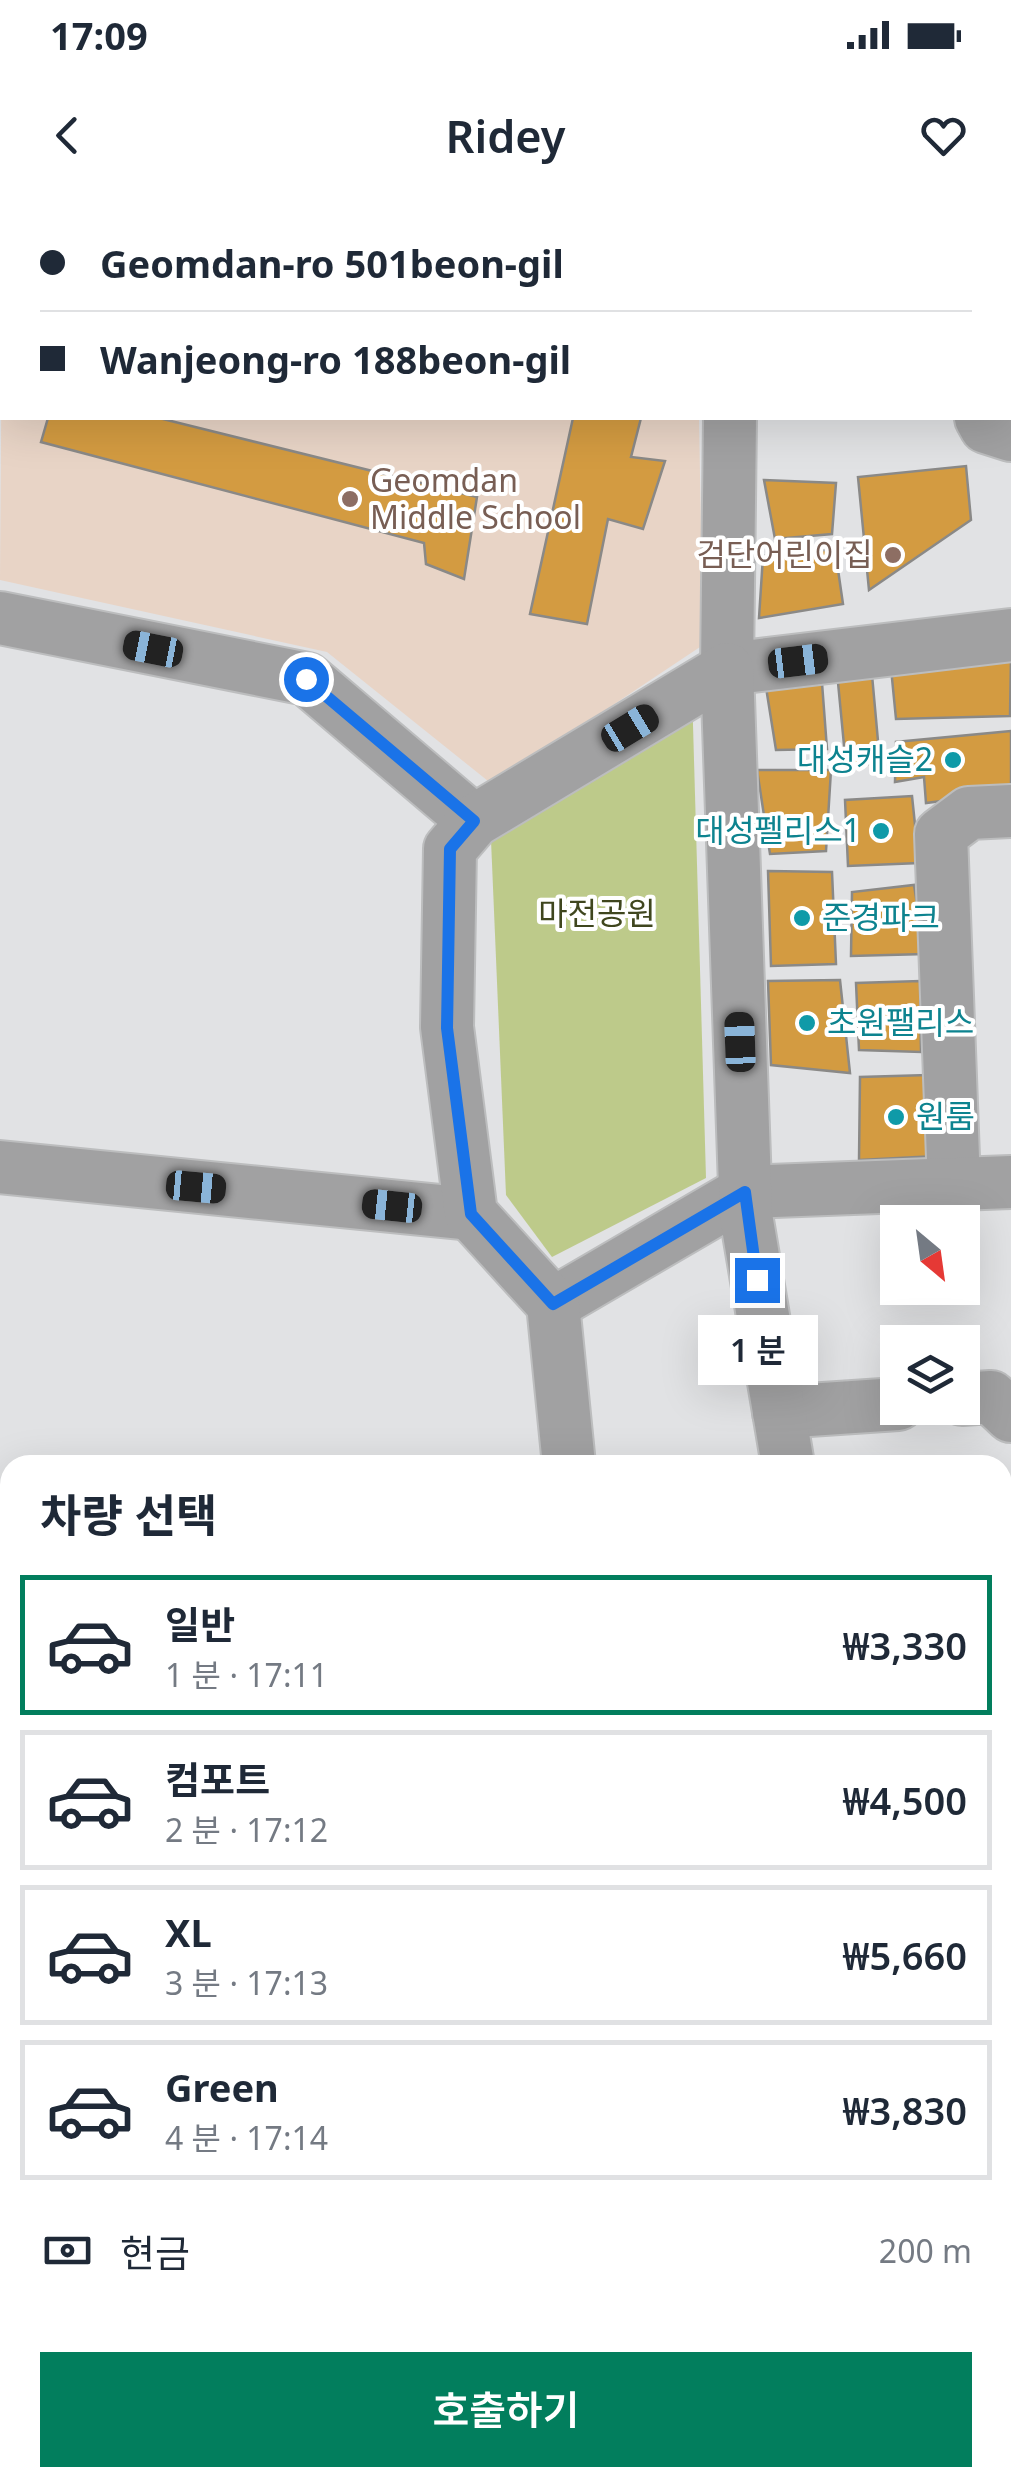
<!DOCTYPE html>
<html lang="ko">
<head>
<meta charset="utf-8">
<style>
	:root { --surface:#fff; --page:#f6f6f7; --text:#1f2937; --muted:#747a83; --line:#e0e1e3; --accent:#027e5d }
	body { margin:0; font-family:"Noto Sans","Noto Sans KR",sans-serif; background:var(--page); color:var(--text); height:100vh; display:flex; flex-direction:column; font-size:38px; white-space:nowrap }
	* { box-sizing:border-box; margin:0 }
	p { font-size:32px; color:var(--muted) }
	.icon { flex:none; width:55px; height:55px; fill:none; stroke:currentColor; stroke-width:2; stroke-linecap:round; stroke-linejoin:round }
	.map { position:relative; flex:1; overflow:hidden }
	.panel { position:absolute; left:0px; top:1255px; width:1012px; height:1032px; display:flex; flex-direction:column; background:var(--surface); border-radius:30px 30px 0 0; box-shadow:0 10px 40px #0002 }
	.panel>* { flex:none }
	.top-card { position:absolute; left:0px; top:0px; width:1012px; height:220px; box-shadow:0 10px 40px #0002; display:grid; align-content:center; height:220px; padding:0 40px; background:var(--surface) }
	.needle { width:65px; rotate:151deg }
	.buttons { position:absolute; left:880px; top:1005px; display:grid; gap:20px }
	.buttons a { display:grid; place-items:center; width:100px; height:100px; border-radius:0px; background:var(--surface); box-shadow:0 10px 40px #0002; font-size:50px }
	.end { position:absolute; width:45px; height:45px; margin:-22px; border:12px solid #1a73e8; background:#fff; box-shadow:0 0 0 5px #fff }
	.from { border-radius:50% }
	.bubble { position:absolute; height:70px; border-radius:0px; background:var(--surface); box-shadow:0 10px 40px #0002; font-size:32px; font-weight:600; line-height:70px; text-align:center }
	.car { position:absolute; width:30px; height:60px; margin:-30px -15px; border-radius:12px; box-shadow:0 0 8px 2px #0007; background:linear-gradient(#222 24%,#8ab4d8 0 40%,#222 0 76%,#8ab4d8 0 86%,#222 0) }
	.top-card b { display:flex; align-items:center; gap:35px; height:95px; font-size:38px }
	.top-card b+b { border-top:2px solid var(--line) }
	.top-card i { width:25px; height:25px; background:var(--text) }
	ul { padding:0; list-style:none }
	li { display:flex; align-items:center; gap:30px; height:140px; margin:0 20px 15px; padding:0 20px; border:5px solid var(--line); border-radius:0px }
	li div { flex:1 }
	li b { display:block; font-size:38px }
	li em { font-style:normal; font-weight:600 }
	li.current { border-color:var(--accent) }
	li>.icon { width:90px; height:90px; stroke-width:1.5 }
	h2 { padding:0 40px; font-size:45px; line-height:120px }
	.pay { display:flex; align-items:center; gap:25px; height:110px; padding:0 40px; font-size:38px }
	.pay p { margin-inline-start:auto }
	.cta { display:flex; gap:20px; margin-top:auto; padding:20px 40px }
	.cta a { flex:1; height:115px; border-radius:0px; background:var(--accent); color:#fff; font-size:40px; font-weight:600; line-height:115px; text-align:center }
	.status { display:flex; justify-content:space-between; align-items:center; height:70px; padding:0 50px; background:var(--surface); direction:ltr }
	.status svg { height:28px; fill:currentColor }
	header { display:flex; justify-content:space-between; align-items:center; height:130px; padding:0 40px; background:var(--surface); font-size:45px; font-weight:600 }
	.map>svg:first-child { display:block }
</style>
</head>
<body>
<div class="status"><b>17:09</b><svg viewBox="0 0 49 12"><path d="M0 12V9h3v3zM5 12V6h3v6zM10 12V3h3v9zM15 12V0h3v12zM26 1h20v11H26zM47 4h2v5h-2z"/></svg></div>
<header><svg class="icon" aria-label="back" viewBox="0 0 24 24"><path d="M15 5l-7 7 7 7"/></svg>Ridey<svg class="icon" aria-label="heart" viewBox="0 0 24 24"><path d="M12 20l-8-8c-3-5 5-10 8-4 3-6 11-1 8 4z"/></svg></header>
<div class="map">
<svg width="1011" height="2286" viewBox="0 0 1011 2286">
	<rect width="100%" height="100%" fill="#e1e2e4"/>
	<path fill="#e8d4c6" d="M 2,100 L 2,218 L 699,218 L 703,445 L 493,585 L 327,452 L 0,380 Z"/>
	<g fill="#bdca8a">
		<path d="M 143,0 L 575,0 L 142,2 Z"/>
		<path d="M 692,490 L 706,978 L 552,1057 L 506,995 L 491,640 Z"/>
	</g>
	<g fill="#d39b41" stroke="#8a8987" stroke-width="2.5">
		<path d="M 48,218 L 159,218 L 477,297 L 464,379 L 426,364 L 424,343 L 41,242 Z"/>
		<path d="M 573,218 L 641,218 L 631,257 L 665,261 L 643,329 L 608,319 L 587,424 L 530,414 Z"/>
		<path d="M 966,266 L 971,320 L 869,390 L 858,277 Z"/>
		<path d="M 764,280 L 836,283 L 832,334 L 775,339 Z"/>
		<path d="M 835,349 L 843,404 L 759,418 L 763,356 Z"/>
		<path d="M 1011,456 L 1010,516 L 896,519 L 891,468 Z"/>
		<path d="M 837,472 L 872,475 L 880,563 L 846,566 Z"/>
		<path d="M 765,481 L 822,483 L 827,549 L 776,550 Z"/>
		<path d="M 1011,531 L 1011,592 L 926,603 L 924,577 L 895,582 L 896,542 Z"/>
		<path d="M 757,570 L 831,570 L 826,651 L 770,654 Z"/>
		<path d="M 912,596 L 919,663 L 848,666 L 845,600 Z"/>
		<path d="M 768,671 L 832,672 L 836,764 L 771,766 Z"/>
		<path d="M 914,685 L 925,754 L 851,756 L 852,692 Z"/>
		<path d="M 840,780 L 850,873 L 771,865 L 768,781 Z"/>
		<path d="M 920,781 L 921,852 L 859,850 L 856,783 Z"/>
		<path d="M 928,875 L 937,956 L 859,960 L 860,877 Z"/>
	</g>
	<g fill="none" stroke-linecap="round" stroke-linejoin="round">
		<defs>
			<g id="minor">
				<path d="M 964,0 L 964,2"/>
				<path d="M 62,2 L 64,0"/>
				<path d="M 732,2 L 733,0"/>
				<path d="M 0,79 L 2,76"/>
				<path d="M 730,218 L 727,469 L 1011,435"/>
				<path d="M 981,218 L 986,227 L 1011,235"/>
				<path d="M 0,418 L 307,479 L 474,621"/>
				<path d="M 0,967 L 471,1014"/>
				<path d="M 954,985 L 941,634 L 969,613 L 1011,611"/>
				<path d="M 553,1104 L 745,992 L 1011,982"/>
				<path d="M 962,1199 L 991,1197 L 1011,1216"/>
				<path d="M 779,1212 L 898,1204"/>
				<path d="M 569,1265 L 553,1104 L 471,1014 L 447,827 L 450,649 L 474,621 L 727,469 L 746,1015 L 788,1265"/>
				<path d="M 1002,1549 L 1011,1544"/>
				<path d="M 0,1582 L 10,1582"/>
				<path d="M 1002,1816 L 1011,1832"/>
				<path d="M 1002,2008 L 1011,2002"/>
				<path d="M 0,2012 L 10,2036"/>
				<path d="M 74,2286 L 78,2278"/>
			</g>
		</defs>
		<use href="#minor" stroke="#bcbdbe" stroke-width="56"/>
		<g stroke="#8b8c8d" stroke-width="6" stroke-dasharray="10 5" stroke-linecap="butt">
			<path d="M 481,2278 L 486,2286"/>
			<path d="M 358,2286 L 372,2278"/>
		</g>
		<use href="#minor" stroke="#a1a1a2" stroke-width="52"/>
	</g>
	<g fill="none" stroke-linecap="round" stroke-linejoin="round">
		<path stroke="#1a73e8" stroke-width="12" d="M 306,479 L 474,621 L 450,649 L 447,828 L 471,1014 L 553,1104 L 745,992 L 757,1080"/>
	</g>
	<g fill="#8d6e63" stroke="#fff" stroke-width="4">
		<circle cx="350" cy="299" r="10"/>
		<circle cx="893" cy="355" r="10"/>
	</g>
	<g fill="#0f9aa8" stroke="#fff" stroke-width="4">
		<circle cx="953" cy="560" r="10"/>
		<circle cx="881" cy="631" r="10"/>
		<circle cx="802" cy="718" r="10"/>
		<circle cx="807" cy="823" r="10"/>
		<circle cx="896" cy="917" r="10"/>
	</g>
	<g text-anchor="middle" stroke-width="8" stroke-linejoin="round" paint-order="stroke">
		<g font-size="32" fill="#785e54" stroke="#fff" text-anchor="start">
			<text x="370" y="292">Geomdan<tspan x="370" dy="37">Middle School</tspan></text>
			<text x="873" y="366" text-anchor="end">검단어린이집</text>
		</g>
		<g font-size="32" fill="#0d838f" stroke="#fff" text-anchor="start">
			<text x="933" y="571" text-anchor="end">대성캐슬2</text>
			<text x="861" y="642" text-anchor="end">대성펠리스1</text>
			<text x="822" y="729">준경파크</text>
			<text x="827" y="834">초원팰리스</text>
			<text x="916" y="928">원룸</text>
		</g>
		<g font-size="32" fill="#3f461e" stroke="#fff">
			<text x="597" y="725">마전공원</text>
		</g>
	</g>
</svg>
<div class="buttons">
<a><svg class="needle" viewBox="-14 -14 28 28"><path d="M0-13l5 13h-10z" fill="#e53935"/><path d="M0 13l5-13h-10z" fill="#747a83"/></svg></a>
<a><svg class="icon" aria-label="layers" viewBox="0 0 24 24"><path d="M12 4l9 5-9 5-9-5zM3 14l9 5 9-5"/></svg></a>
</div>
<i class="end from" style="left:306px;top:479px"></i>
<i class="end" style="left:757px;top:1080px"></i>
<div class="bubble" style="left:698px;top:1115px;width:120px">1 분</div>
<i class="car" style="left:153px;top:449px;rotate:281deg"></i>
<i class="car" style="left:798px;top:461px;rotate:83deg"></i>
<i class="car" style="left:630px;top:528px;rotate:59deg"></i>
<i class="car" style="left:740px;top:842px;rotate:358deg"></i>
<i class="car" style="left:196px;top:987px;rotate:95deg"></i>
<i class="car" style="left:392px;top:1006px;rotate:276deg"></i>
<div class="top-card">
<b><i class="from"></i>Geomdan-ro 501beon-gil</b>
<b><i></i>Wanjeong-ro 188beon-gil</b>
</div>
<section class="panel">
<h2>차량 선택</h2>
<ul>
<li class="current"><svg class="icon" aria-label="car" viewBox="0 0 24 24"><path d="M5 17H2v-5l4-1 3-4h7l3 4 3 1v5h-3M9 17h6M6 11h13"/><circle cx="7" cy="17" r="2"/><circle cx="17" cy="17" r="2"/></svg><div><b>일반</b><p>1 분 · 17:11</p></div><em>₩3,330</em></li>
<li><svg class="icon" aria-label="car" viewBox="0 0 24 24"><path d="M5 17H2v-5l4-1 3-4h7l3 4 3 1v5h-3M9 17h6M6 11h13"/><circle cx="7" cy="17" r="2"/><circle cx="17" cy="17" r="2"/></svg><div><b>컴포트</b><p>2 분 · 17:12</p></div><em>₩4,500</em></li>
<li><svg class="icon" aria-label="car" viewBox="0 0 24 24"><path d="M5 17H2v-5l4-1 3-4h7l3 4 3 1v5h-3M9 17h6M6 11h13"/><circle cx="7" cy="17" r="2"/><circle cx="17" cy="17" r="2"/></svg><div><b>XL</b><p>3 분 · 17:13</p></div><em>₩5,660</em></li>
<li><svg class="icon" aria-label="car" viewBox="0 0 24 24"><path d="M5 17H2v-5l4-1 3-4h7l3 4 3 1v5h-3M9 17h6M6 11h13"/><circle cx="7" cy="17" r="2"/><circle cx="17" cy="17" r="2"/></svg><div><b>Green</b><p>4 분 · 17:14</p></div><em>₩3,830</em></li>
</ul>
<div class="pay"><svg class="icon" aria-label="cash" viewBox="0 0 24 24"><path d="M3 7h18v10H3z"/><circle cx="12" cy="12" r="2"/></svg>현금<p>200 m</p></div>
<div class="cta"><a>호출하기</a></div>
</section>
</div>
</body>
</html>
